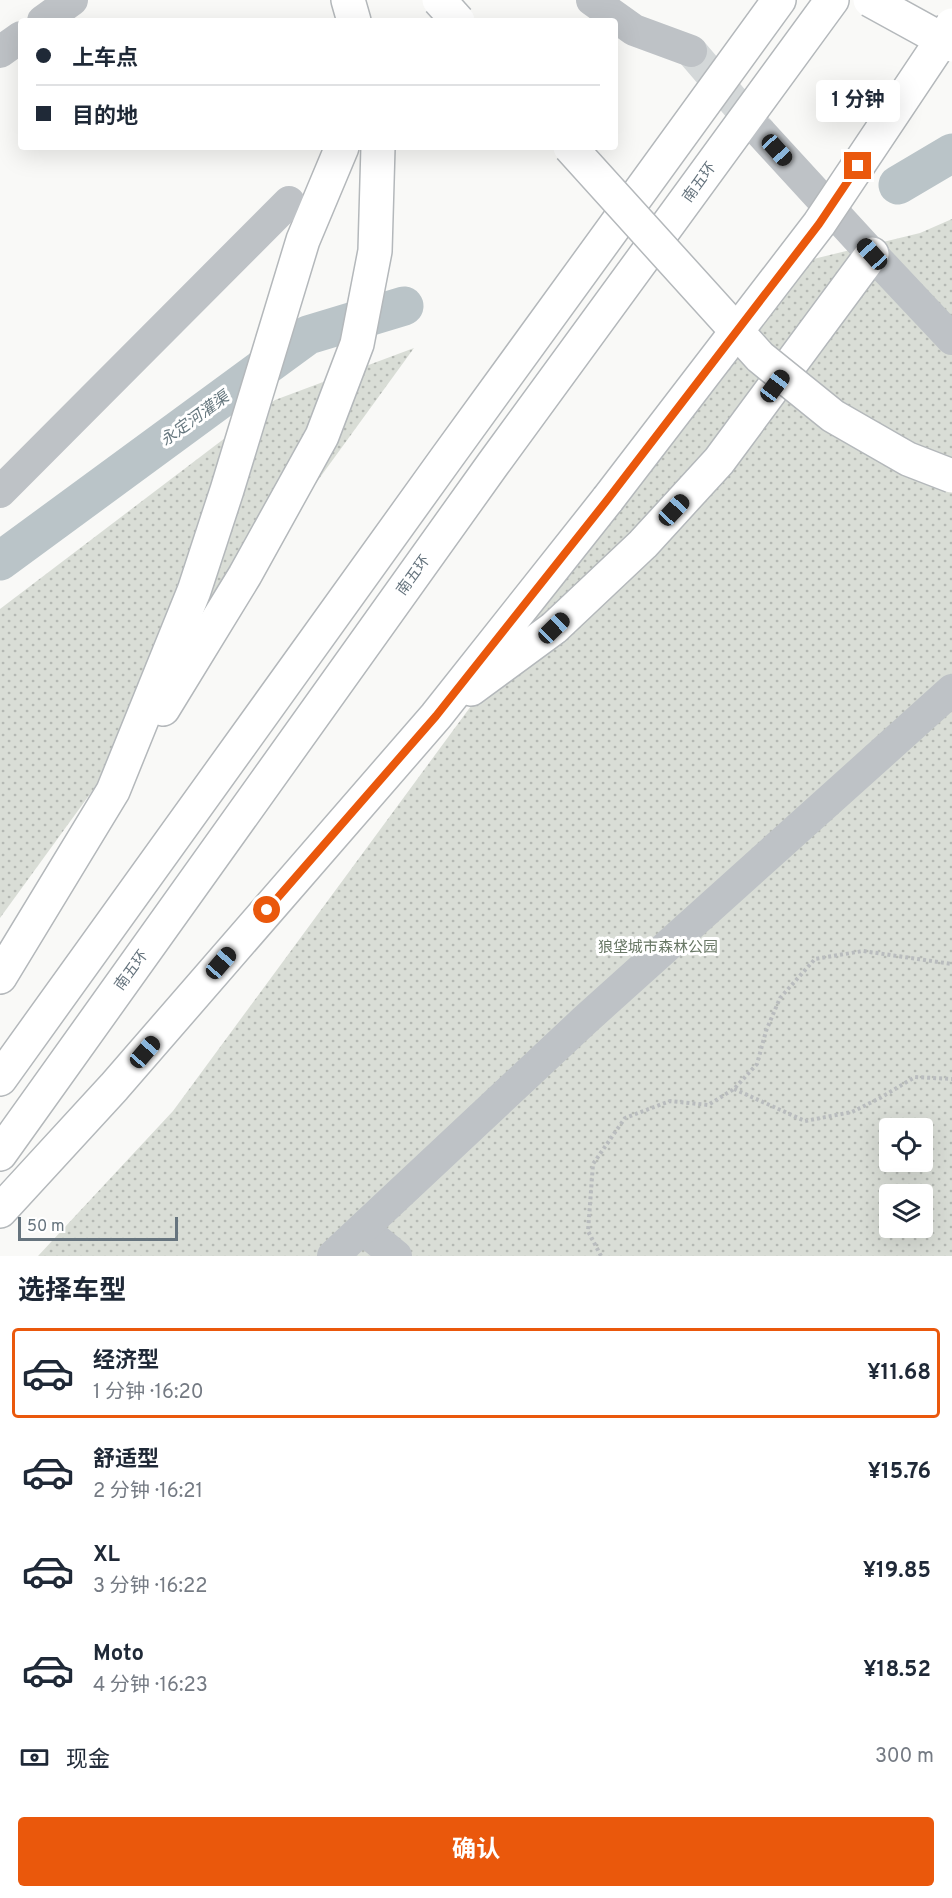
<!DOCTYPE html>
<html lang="zh">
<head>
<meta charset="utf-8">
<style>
	:root { --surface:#fff; --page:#f6f6f7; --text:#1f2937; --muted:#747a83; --line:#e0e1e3; --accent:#ea580c }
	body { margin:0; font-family:Overpass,"Noto Sans SC",sans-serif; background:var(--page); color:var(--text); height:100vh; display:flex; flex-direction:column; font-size:22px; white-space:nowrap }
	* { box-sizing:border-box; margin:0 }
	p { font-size:20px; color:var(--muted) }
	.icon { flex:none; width:33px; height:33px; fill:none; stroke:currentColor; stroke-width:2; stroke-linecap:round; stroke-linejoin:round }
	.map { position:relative; height:1256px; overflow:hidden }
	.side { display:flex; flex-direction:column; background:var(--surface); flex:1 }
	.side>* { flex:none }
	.hud { position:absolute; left:18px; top:18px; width:600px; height:132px; border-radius:6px; box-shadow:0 6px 24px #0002; display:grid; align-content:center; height:132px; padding:0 18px; background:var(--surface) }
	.tools { position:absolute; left:879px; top:1118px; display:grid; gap:12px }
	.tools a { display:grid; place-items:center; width:54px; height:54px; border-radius:6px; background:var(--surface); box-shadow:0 6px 24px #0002; font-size:30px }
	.scale { position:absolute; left:18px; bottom:15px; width:160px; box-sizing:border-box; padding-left:6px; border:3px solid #66747e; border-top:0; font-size:16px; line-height:21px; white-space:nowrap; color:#66747e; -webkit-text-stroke:4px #fff; paint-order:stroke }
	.end { position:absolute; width:27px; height:27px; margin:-14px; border:8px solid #ea580c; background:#fff; box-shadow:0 0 0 3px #fff }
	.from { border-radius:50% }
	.bubble { position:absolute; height:42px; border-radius:6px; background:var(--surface); box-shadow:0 6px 24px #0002; font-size:20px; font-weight:700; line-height:42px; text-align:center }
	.car { position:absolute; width:18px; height:36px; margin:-18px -9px; border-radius:8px; box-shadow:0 0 4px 2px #0007; background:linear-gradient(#222 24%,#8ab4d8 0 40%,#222 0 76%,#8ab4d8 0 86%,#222 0) }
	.hud b { display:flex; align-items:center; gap:21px; height:57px; font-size:22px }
	.hud b+b { border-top:2px solid var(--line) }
	.hud i { width:15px; height:15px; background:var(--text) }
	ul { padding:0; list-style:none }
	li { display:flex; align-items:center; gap:18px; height:90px; margin:0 12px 9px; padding:0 6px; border:3px solid transparent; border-radius:6px }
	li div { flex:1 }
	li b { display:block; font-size:22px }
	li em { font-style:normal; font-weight:700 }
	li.selected { border-color:var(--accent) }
	li>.icon { width:54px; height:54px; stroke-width:1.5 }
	h2 { padding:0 18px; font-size:27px; line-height:72px }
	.pay { display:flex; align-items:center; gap:15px; height:66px; padding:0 18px; font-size:22px }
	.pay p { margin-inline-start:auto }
	.action { display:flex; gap:12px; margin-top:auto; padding:12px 18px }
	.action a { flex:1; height:69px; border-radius:6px; background:var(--accent); color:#fff; font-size:24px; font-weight:700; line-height:69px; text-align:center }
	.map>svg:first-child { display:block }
</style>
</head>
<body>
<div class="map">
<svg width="952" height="1256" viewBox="0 0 952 1256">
	<defs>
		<pattern id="park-dots" width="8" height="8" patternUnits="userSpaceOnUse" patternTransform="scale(1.5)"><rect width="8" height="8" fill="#d9ddd6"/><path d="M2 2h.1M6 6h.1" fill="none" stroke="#b4b8b3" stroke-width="1.8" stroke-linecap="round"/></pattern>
	</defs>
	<rect width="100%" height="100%" fill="#f9f9f7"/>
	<g fill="url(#park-dots)" fill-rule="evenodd">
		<path d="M 952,219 L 952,1256 L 38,1256 L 173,1111 L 797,263 L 920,233 ZM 890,1128 L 922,1128 L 922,1161 L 890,1161 ZM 890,1194 L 922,1194 L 922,1227 L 890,1227 Z"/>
		<path d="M 414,348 L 0,918 L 0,609 L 275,400 Z"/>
	</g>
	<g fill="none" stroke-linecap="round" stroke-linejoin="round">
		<g stroke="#bac4c8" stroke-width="39">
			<path d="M 898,185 L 952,153"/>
			<path d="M 0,561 L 308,335 L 404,306"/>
		</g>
		<path stroke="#d4d8d9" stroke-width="32" stroke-dasharray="32 16" stroke-linecap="butt" d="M 691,51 L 761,133"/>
		<defs>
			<g id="highway">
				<path d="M 348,0 L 354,21"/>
				<path d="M 471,689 L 554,628 L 643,544 L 719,461 L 872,254"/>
				<path d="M 163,709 L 245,575 L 322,436 L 357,344 L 375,251 L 378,147"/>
				<path d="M 0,977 L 113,791 L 194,591 L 227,490 L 303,240 L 342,147"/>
				<path d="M 0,1079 L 445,460 L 779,0"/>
				<path d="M 0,1154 L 493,464 L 832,0"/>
				<path d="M 0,1211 L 114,1087 L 436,716 L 608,499"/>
			</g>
		</defs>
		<use href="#highway" stroke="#b4b8bb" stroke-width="36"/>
		<g stroke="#b9bcbe" stroke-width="4" stroke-dasharray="3 3" stroke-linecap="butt">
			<path d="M 734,1089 L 805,1121 L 852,1112 L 880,1098 L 915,1077 L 952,1079"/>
			<path d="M 601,1256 L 588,1231 L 593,1164 L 625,1118 L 670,1101 L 708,1105 L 734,1089 L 757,1064 L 766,1031 L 780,998 L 815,959 L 863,951 L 952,964"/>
		</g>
		<g stroke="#bec2c6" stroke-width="32">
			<path d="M 592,0 L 634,30 L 691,51"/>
			<path d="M 43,21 L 72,0"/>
			<path d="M 0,52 L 21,37"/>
			<path d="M 761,133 L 872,254 L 952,339"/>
			<path d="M 0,492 L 289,202"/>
			<path d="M 363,1229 L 396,1256"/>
			<path d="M 333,1256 L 585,1020 L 952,690"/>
		</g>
		<use href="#highway" stroke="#fff" stroke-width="33"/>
		<defs>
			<g id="highway-bridge">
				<path d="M 439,0 L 458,21"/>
				<path d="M 870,0 L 952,45"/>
				<path d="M 570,147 L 760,357 L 833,416 L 908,459 L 952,476"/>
				<path d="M 608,499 L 819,224 L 952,25"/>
			</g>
		</defs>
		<use href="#highway-bridge" stroke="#b4b8bb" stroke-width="36" stroke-linecap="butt"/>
		<use href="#highway-bridge" stroke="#fff" stroke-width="33"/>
	</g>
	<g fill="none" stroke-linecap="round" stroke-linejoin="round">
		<path stroke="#ea580c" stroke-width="8" d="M 267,910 L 436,716 L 608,499 L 819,224 L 858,166"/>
	</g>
	<g text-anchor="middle" stroke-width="6" stroke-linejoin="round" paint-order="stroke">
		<g font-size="15" fill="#66747e" stroke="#fff">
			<text transform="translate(699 182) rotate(-54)" y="5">南五环</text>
			<text transform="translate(413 575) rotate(-54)" y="5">南五环</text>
			<text transform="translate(131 970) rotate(-54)" y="5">南五环</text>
		</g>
		<g font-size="15" fill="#687765" stroke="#fff">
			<text x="658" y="952">狼垡城市森林公园</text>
		</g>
		<g font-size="16" font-style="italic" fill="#67787f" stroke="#fff">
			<text transform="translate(194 418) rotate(-36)" y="6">永定河灌渠</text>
		</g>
	</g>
</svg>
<div class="tools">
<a><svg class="icon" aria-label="locate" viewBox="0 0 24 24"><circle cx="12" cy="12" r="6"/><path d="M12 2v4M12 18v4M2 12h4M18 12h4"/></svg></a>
<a><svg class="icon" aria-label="layers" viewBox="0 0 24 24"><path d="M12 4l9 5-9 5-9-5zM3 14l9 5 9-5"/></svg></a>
</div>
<div class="scale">50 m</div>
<i class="end from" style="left:267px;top:910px"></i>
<i class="end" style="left:858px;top:166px"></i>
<div class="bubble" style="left:816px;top:80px;width:84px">1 分钟</div>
<i class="car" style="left:777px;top:150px;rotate:138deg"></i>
<i class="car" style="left:872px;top:254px;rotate:318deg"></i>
<i class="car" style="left:775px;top:386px;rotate:37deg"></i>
<i class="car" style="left:674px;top:510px;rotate:43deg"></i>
<i class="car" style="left:554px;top:628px;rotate:46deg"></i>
<i class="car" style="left:221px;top:963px;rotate:41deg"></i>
<i class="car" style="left:145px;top:1052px;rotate:41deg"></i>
<div class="hud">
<b><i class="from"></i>上车点</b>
<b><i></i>目的地</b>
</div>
</div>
<section class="side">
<h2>选择车型</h2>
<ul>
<li class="selected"><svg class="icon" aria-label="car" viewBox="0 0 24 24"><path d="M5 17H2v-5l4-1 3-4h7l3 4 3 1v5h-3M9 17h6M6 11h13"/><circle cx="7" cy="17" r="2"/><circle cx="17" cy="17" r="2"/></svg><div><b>经济型</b><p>1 分钟 · 16:20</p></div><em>¥11.68</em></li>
<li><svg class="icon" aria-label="car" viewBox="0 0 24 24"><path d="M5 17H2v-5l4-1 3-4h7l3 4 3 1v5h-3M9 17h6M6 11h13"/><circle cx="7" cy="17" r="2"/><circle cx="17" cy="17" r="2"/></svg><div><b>舒适型</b><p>2 分钟 · 16:21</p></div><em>¥15.76</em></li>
<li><svg class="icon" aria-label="car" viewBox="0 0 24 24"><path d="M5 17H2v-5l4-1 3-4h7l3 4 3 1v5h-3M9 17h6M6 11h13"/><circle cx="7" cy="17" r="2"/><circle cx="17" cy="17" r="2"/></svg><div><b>XL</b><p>3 分钟 · 16:22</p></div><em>¥19.85</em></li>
<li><svg class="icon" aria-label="car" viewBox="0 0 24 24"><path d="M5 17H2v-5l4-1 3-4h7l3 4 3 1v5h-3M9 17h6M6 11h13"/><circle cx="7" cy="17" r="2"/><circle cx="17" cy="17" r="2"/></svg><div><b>Moto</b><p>4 分钟 · 16:23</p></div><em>¥18.52</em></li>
</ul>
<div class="pay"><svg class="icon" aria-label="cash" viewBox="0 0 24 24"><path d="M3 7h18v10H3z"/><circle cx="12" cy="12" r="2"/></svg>现金<p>300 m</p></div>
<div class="action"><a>确认</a></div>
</section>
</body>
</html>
